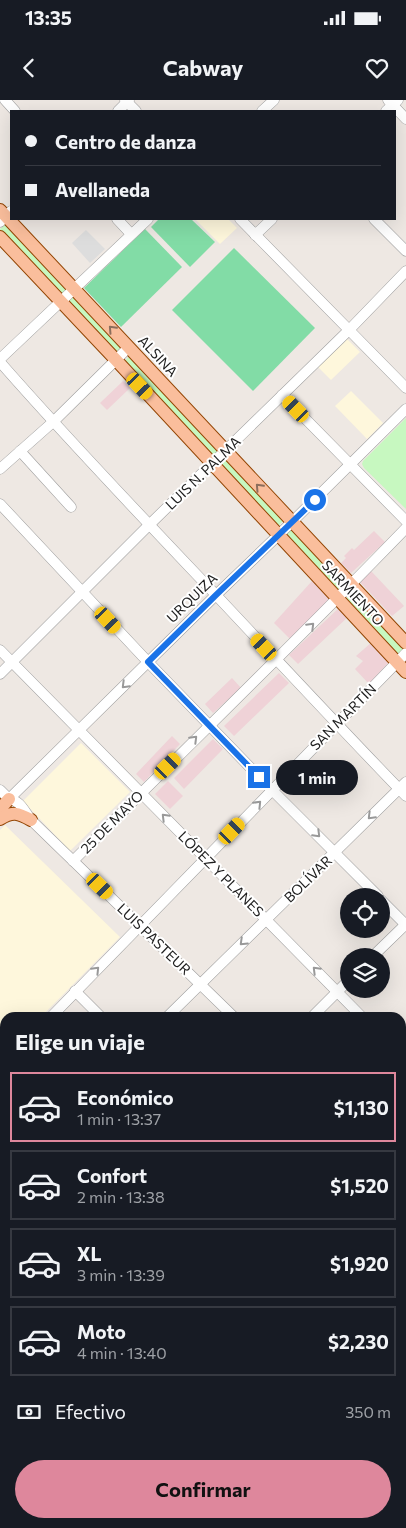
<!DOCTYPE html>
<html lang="es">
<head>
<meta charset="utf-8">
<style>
	:root { --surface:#171b24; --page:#242831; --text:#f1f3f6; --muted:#9ea1a6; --line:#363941; --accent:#de879c }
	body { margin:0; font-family:Commissioner,sans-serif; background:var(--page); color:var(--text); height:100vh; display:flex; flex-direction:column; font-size:19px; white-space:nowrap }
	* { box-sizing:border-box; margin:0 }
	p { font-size:16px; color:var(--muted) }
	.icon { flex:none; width:28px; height:28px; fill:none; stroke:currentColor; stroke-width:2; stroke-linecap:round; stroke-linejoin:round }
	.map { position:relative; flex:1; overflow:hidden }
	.details { position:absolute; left:0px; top:912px; width:406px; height:516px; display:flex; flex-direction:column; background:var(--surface); border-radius:15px 15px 0 0; box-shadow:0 5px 20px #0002 }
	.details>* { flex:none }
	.top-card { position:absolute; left:10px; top:10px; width:386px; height:110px; border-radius:0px; box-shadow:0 5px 20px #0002; display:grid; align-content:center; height:110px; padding:0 15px; background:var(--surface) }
	.fabs { position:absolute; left:340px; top:788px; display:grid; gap:10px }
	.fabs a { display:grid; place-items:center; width:50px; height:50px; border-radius:50%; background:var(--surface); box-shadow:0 5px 20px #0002; font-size:25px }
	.end { position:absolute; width:22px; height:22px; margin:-11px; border:6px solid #1a73e8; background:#fff; box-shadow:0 0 0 2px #fff }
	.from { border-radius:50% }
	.bubble { position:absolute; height:35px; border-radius:18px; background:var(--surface); box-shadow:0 5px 20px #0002; font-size:16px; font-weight:700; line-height:35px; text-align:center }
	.car { position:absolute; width:15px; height:30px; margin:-15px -8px; border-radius:6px; box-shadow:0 0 4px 1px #0007; background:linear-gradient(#f5c518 24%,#345 0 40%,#f5c518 0 76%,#345 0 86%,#f5c518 0) }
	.top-card b { display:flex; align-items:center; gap:18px; height:48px; font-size:19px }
	.top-card b+b { border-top:1px solid var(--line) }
	.top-card i { width:12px; height:12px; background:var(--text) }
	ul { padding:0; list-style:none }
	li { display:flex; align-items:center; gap:15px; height:70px; margin:0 10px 8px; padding:0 5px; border:2px solid var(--line); border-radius:0px }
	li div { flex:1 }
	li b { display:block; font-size:19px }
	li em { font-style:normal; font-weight:700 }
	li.selected { border-color:var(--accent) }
	li>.icon { width:45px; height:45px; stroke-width:1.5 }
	h2 { padding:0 15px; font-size:22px; line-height:60px }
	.pay { display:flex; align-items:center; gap:12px; height:55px; padding:0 15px; font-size:19px }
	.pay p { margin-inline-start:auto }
	.button { display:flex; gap:10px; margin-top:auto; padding:10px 15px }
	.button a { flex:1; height:58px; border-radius:30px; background:var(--accent); color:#111; font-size:20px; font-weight:700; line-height:58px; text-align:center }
	.status { display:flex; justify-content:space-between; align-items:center; height:35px; padding:0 25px; background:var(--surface); direction:ltr }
	.status svg { height:14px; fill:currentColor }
	header { display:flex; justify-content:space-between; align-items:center; height:65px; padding:0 15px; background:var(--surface); font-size:22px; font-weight:700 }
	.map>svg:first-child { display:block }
</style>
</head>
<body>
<div class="status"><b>13:35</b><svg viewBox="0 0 49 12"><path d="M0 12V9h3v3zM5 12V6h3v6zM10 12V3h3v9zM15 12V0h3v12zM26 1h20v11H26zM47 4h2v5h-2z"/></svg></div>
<header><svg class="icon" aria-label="back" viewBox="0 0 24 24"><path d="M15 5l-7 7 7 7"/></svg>Cabway<svg class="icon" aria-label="heart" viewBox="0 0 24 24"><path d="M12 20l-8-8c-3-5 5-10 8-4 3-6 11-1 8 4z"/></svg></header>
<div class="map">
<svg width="406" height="1428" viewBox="0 0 406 1428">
	<rect width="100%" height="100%" fill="#eee8e3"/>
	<g fill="#efd2d7">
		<path d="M 123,281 L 130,288 L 107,310 L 100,303 Z"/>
		<path d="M 374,431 L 385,442 L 351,473 L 341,463 L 346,458 L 344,456 L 352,448 L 354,450 Z"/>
		<path d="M 371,471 L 404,506 L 392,516 L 359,481 Z"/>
		<path d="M 312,481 L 328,496 L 329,500 L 290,539 L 274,523 Z"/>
		<path d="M 341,506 L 350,515 L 298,564 L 289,555 Z"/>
		<path d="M 372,542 L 391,560 L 369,584 L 355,569 L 363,561 L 356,556 Z"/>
		<path d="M 279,573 L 289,583 L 234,636 L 224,626 Z"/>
		<path d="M 232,578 L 241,588 L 213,613 L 205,604 Z"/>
		<path d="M 172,636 L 180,644 L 144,682 L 136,674 Z"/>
		<path d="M 213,639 L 223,649 L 184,689 L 174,678 Z"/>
		<path d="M 168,681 L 183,696 L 170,709 L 155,694 Z"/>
	</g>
	<g fill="#fef7dc">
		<path d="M 195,119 L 228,119 L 237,128 L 220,144 Z"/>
		<path d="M 347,239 L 360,252 L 331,280 L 318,267 Z"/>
		<path d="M 351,291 L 383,323 L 367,339 L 335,306 Z"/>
		<path d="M 81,643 L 130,692 L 70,751 L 23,701 Z"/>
		<path d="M 5,725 L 120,837 L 41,917 L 5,918 L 5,954 L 0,959 L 0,730 Z"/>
		<path d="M 5,1228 L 5,1271 L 0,1266 L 0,1234 Z"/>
	</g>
	<g fill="#c7f8c0">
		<path d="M 7,123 L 69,189 L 61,196 L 0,132 L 0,129 Z"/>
		<path d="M 74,195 L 124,247 L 117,254 L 67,202 Z"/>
		<path d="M 131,254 L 219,350 L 212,356 L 124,262 Z"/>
		<path d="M 406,318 L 406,409 L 364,368 L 362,364 L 363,361 Z"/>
		<path d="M 226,357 L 285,419 L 278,426 L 219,364 Z"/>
		<path d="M 289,430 L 292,430 L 343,485 L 337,490 L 285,435 Z"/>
		<path d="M 350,494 L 352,494 L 404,548 L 399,555 L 346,499 Z"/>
	</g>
	<g fill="#82dca6">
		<path d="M 159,119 L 191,119 L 215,142 L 190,167 L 151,127 Z"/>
		<path d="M 145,129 L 182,167 L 121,227 L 84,188 Z"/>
		<path d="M 234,148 L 315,228 L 253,291 L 172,210 Z"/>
	</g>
	<g fill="#ddd">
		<path d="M 86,130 L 105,149 L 90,163 L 72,143 Z"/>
		<path d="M 43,1424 L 100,1424 L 96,1428 L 48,1428 Z"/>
	</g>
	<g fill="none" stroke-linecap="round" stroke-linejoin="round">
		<defs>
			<g id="minor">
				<path d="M 5,0 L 15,11"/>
				<path d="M 125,0 L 136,11"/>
				<path d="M 388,0 L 406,19"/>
				<path d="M 118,11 L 129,0"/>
				<path d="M 262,11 L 274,0"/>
				<path d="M 386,11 L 398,0"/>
				<path d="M 117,119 L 131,134"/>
				<path d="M 240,119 L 406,288"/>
				<path d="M 374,119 L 406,151"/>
				<path d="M 0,122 L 11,111"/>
				<path d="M 255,135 L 272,119"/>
				<path d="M 0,259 L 148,119"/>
				<path d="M 0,262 C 70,342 143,418 216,495 C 279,562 342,630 406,696"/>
				<path d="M 282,295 L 406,421"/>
				<path d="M 20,351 L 71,407"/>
				<path d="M 0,369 L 53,322 L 129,247"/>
				<path d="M 0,404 L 148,562 L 272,690 L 378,796"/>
				<path d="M 0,550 L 363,918"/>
				<path d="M 0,574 L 149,425 L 350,229 L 406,171"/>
				<path d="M 0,690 L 9,699"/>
				<path d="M 9,699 L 216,495 L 292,422 L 406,309"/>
				<path d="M 9,699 C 21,701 24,711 31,720 L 235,918"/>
				<path d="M 73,761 C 184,650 297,541 406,428"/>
				<path d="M 381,800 L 406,825"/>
				<path d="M 373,856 L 406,824"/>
				<path d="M 75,891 L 102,918"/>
				<path d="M 50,918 L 406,553"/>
				<path d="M 166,918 L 406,682"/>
				<path d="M 311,918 L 349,880"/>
				<path d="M 401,957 L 406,962"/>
				<path d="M 0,968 L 5,963"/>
				<path d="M 401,1076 L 406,1071"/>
				<path d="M 0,1080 L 5,1075"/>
				<path d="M 401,1081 L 406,1085"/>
				<path d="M 0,1145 L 5,1150"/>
				<path d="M 401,1200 L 406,1195"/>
				<path d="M 401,1220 L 406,1225"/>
				<path d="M 0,1222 L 5,1218"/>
				<path d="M 0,1278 L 5,1283"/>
				<path d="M 401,1324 L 406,1320"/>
				<path d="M 0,1358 L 5,1353"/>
				<path d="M 401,1364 L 406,1369"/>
				<path d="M 401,1379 L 406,1381"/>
				<path d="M 401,1395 L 406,1390"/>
				<path d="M 138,1424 L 142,1428"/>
				<path d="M 207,1424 L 211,1428"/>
				<path d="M 328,1424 L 332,1428"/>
				<path d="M 269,1428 L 272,1424"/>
				<path d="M 374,1428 L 377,1424"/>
			</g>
			<g id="major">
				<path d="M 0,110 L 406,543"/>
				<path d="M 0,137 L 116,260 L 406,572"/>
				<path d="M 0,709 L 9,699"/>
				<path d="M 0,719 C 13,711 18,713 31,720"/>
				<path d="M 0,1419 L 9,1428"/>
			</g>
		</defs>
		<use href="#minor" stroke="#9e9e9e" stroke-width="11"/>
		<use href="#major" stroke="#934503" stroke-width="14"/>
		<use href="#minor" stroke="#fff" stroke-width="10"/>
		<use href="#major" stroke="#fabe9c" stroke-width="12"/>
	</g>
	<defs><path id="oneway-chevron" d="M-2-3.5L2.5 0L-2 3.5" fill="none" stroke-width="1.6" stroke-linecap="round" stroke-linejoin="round" transform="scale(1.25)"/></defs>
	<g stroke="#8c6e5c">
		<use href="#oneway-chevron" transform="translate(112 229) rotate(-133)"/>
		<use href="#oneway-chevron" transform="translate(259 387) rotate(-133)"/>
	</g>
	<g stroke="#999">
		<use href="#oneway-chevron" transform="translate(311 526) rotate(-45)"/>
		<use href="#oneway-chevron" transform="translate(125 585) rotate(135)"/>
		<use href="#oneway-chevron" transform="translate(194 639) rotate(-45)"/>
		<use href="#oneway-chevron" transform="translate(258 704) rotate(-46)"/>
		<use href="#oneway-chevron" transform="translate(371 716) rotate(135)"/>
		<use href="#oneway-chevron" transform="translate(165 717) rotate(-135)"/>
		<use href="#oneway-chevron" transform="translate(317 734) rotate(45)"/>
		<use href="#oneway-chevron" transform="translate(243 842) rotate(136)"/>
		<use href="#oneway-chevron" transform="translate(96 870) rotate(-46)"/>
		<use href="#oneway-chevron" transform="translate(316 870) rotate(-135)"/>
	</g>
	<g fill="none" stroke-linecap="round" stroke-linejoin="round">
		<path stroke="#1a73e8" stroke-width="6" d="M 259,677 L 148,562 L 216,495 L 315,400"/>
	</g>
	<g text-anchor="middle" stroke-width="4" stroke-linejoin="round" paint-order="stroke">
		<g font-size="14" fill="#1d1d1d" stroke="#fff">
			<text transform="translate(158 256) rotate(47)" y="5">ALSINA</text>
			<text transform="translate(203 373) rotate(-44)" y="5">LUIS N. PALMA</text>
			<text transform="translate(353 493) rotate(47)" y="5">SARMIENTO</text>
			<text transform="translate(192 498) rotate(-44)" y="5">URQUIZA</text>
			<text transform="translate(343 617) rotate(-45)" y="5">SAN MARTÍN</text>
			<text transform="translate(112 722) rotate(-45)" y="5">25 DE MAYO</text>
			<text transform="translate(221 774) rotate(45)" y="5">LÓPEZ Y PLANES</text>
			<text transform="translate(308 779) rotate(-44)" y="5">BOLÍVAR</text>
			<text transform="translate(154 839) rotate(44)" y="5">LUIS PASTEUR</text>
		</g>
	</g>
</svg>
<div class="fabs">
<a><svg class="icon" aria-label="locate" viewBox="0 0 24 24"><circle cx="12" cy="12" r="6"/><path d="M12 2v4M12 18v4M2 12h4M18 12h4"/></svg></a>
<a><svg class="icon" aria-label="layers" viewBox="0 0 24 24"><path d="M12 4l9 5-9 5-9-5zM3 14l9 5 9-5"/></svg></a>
</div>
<i class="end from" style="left:315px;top:400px"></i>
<i class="end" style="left:259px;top:677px"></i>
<div class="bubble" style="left:276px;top:660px;width:82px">1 min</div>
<i class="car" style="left:140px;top:286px;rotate:137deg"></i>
<i class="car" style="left:296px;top:309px;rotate:316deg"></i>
<i class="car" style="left:108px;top:520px;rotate:137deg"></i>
<i class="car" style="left:264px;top:547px;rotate:317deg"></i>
<i class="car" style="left:168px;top:666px;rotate:45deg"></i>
<i class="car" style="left:232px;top:731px;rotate:44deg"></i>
<i class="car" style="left:100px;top:786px;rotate:134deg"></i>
<div class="top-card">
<b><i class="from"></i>Centro de danza</b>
<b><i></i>Avellaneda</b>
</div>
<section class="details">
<h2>Elige un viaje</h2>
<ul>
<li class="selected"><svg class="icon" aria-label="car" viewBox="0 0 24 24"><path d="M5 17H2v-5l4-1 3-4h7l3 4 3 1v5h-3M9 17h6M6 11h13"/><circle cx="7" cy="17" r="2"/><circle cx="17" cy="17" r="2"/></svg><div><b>Económico</b><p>1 min · 13:37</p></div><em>$1,130</em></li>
<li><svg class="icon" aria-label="car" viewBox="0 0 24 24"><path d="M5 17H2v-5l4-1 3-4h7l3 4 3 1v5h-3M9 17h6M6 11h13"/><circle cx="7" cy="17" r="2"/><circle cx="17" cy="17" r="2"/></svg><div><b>Confort</b><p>2 min · 13:38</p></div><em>$1,520</em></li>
<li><svg class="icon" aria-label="car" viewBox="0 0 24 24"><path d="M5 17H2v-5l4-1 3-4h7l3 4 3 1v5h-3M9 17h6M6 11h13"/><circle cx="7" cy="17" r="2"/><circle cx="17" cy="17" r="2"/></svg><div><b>XL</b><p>3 min · 13:39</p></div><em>$1,920</em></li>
<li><svg class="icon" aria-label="car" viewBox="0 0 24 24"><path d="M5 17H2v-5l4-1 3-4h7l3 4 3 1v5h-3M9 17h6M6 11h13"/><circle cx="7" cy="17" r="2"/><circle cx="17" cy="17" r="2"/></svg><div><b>Moto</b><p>4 min · 13:40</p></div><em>$2,230</em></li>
</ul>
<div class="pay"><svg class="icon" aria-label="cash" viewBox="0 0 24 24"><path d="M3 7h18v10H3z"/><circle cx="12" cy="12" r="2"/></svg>Efectivo<p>350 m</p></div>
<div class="button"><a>Confirmar</a></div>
</section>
</div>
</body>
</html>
